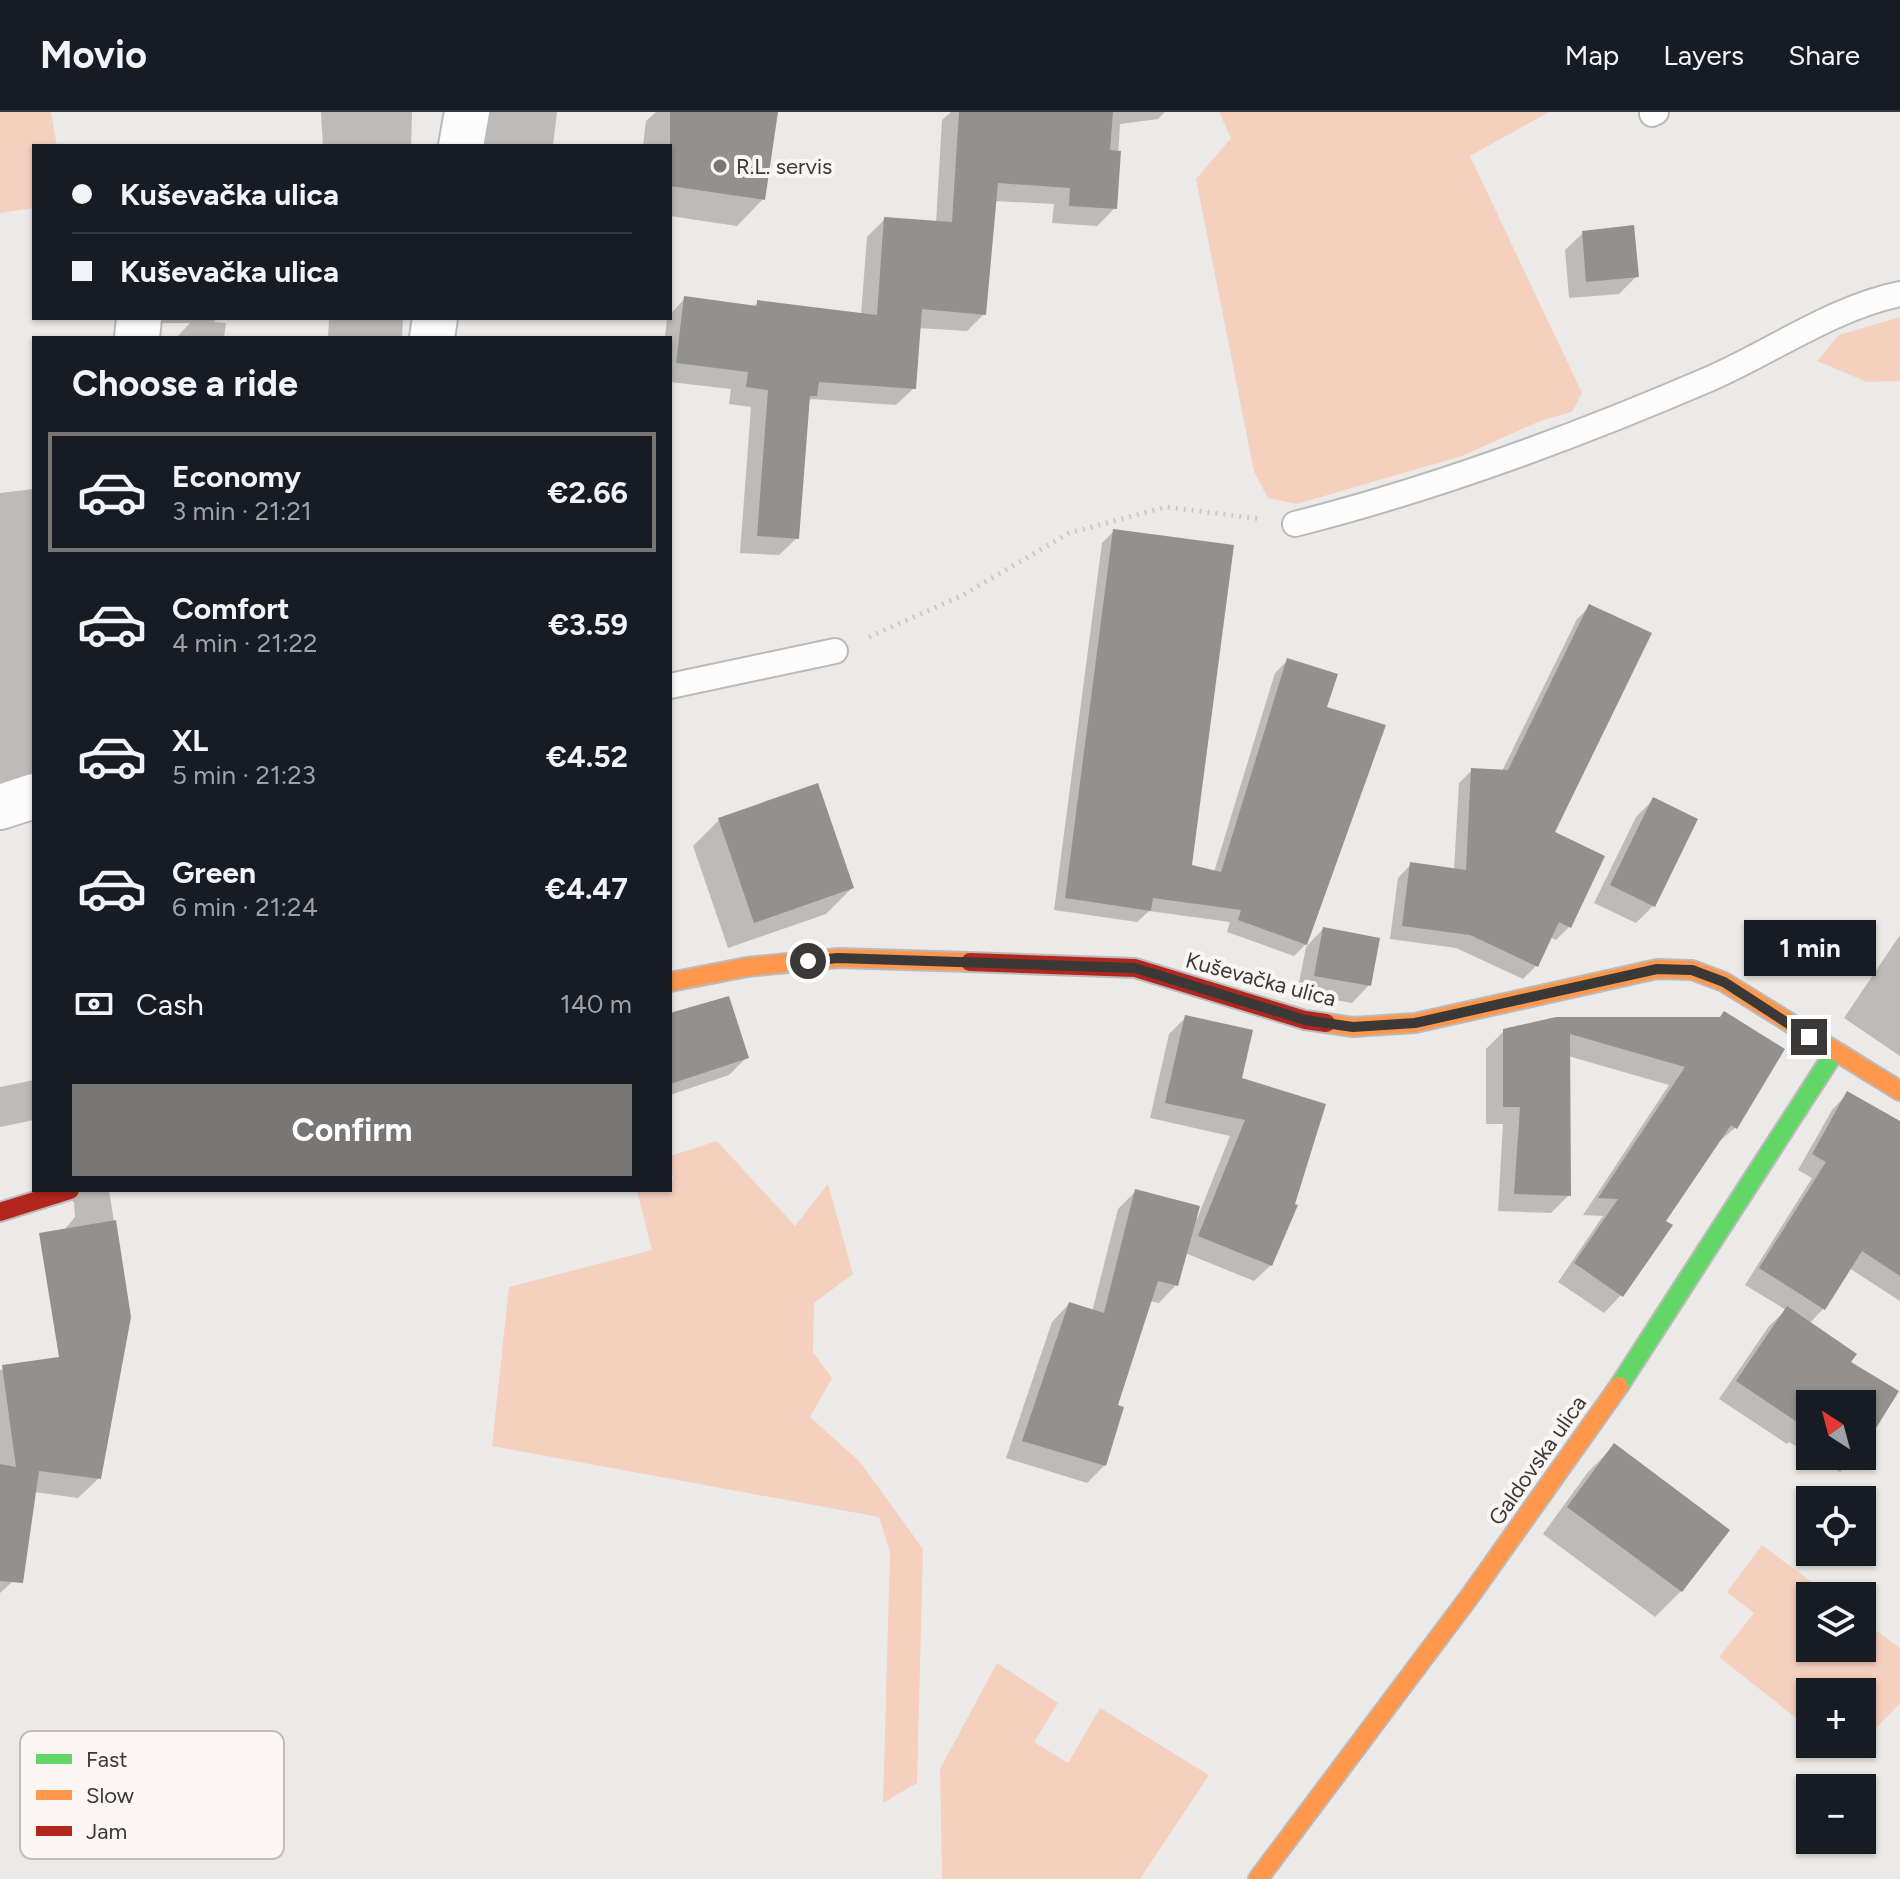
<!DOCTYPE html>
<html lang="en">
<head>
<meta charset="utf-8">
<style>
	:root { --surface:#171b24; --page:#20242c; --text:#f1f3f6; --muted:#9ea1a6; --line:#363941; --accent:#797776 }
	body { margin:0; font-family:Figtree,sans-serif; background:var(--page); color:var(--text); height:100vh; display:flex; flex-direction:column; font-size:30px; white-space:nowrap }
	* { box-sizing:border-box; margin:0 }
	p { font-size:26px; color:var(--muted) }
	.icon { flex:none; width:44px; height:44px; fill:none; stroke:currentColor; stroke-width:2; stroke-linecap:round; stroke-linejoin:round }
	.map { position:relative; flex:1; overflow:hidden }
	.drawer { position:absolute; left:32px; top:224px; width:640px; height:856px; display:flex; flex-direction:column; background:var(--surface); border-radius:0px; box-shadow:0 2px 6px #0004 }
	.drawer>* { flex:none }
	.hud { position:absolute; left:32px; top:32px; width:640px; height:176px; border-radius:0px; box-shadow:0 2px 6px #0004; display:grid; align-content:center; height:176px; padding:0 40px; background:var(--surface) }
	.needle { width:52px; rotate:324deg }
	.tools { position:absolute; left:1796px; top:1278px; display:grid; gap:16px }
	.tools a { display:grid; place-items:center; width:80px; height:80px; border-radius:0px; background:var(--surface); box-shadow:0 2px 6px #0004; font-size:40px }
	.end { position:absolute; width:36px; height:36px; margin:-18px; border:10px solid #3b3938; background:#fff; box-shadow:0 0 0 4px #fff }
	.from { border-radius:50% }
	.bubble { position:absolute; height:56px; border-radius:0px; background:var(--surface); box-shadow:0 2px 6px #0004; font-size:26px; font-weight:700; line-height:56px; text-align:center }
	.hud b { display:flex; align-items:center; gap:28px; height:76px; font-size:30px }
	.hud b+b { border-top:2px solid var(--line) }
	.hud i { width:20px; height:20px; background:var(--text) }
	ul { padding:0; list-style:none }
	li { display:flex; align-items:center; gap:24px; height:120px; margin:0 16px 12px; padding:0 24px; border:4px solid transparent; border-radius:0px }
	li div { flex:1 }
	li b { display:block; font-size:30px }
	li em { font-style:normal; font-weight:700 }
	li.selected { border-color:var(--accent) }
	li>.icon { width:72px; height:72px; stroke-width:1.5 }
	h2 { padding:0 40px; font-size:36px; line-height:96px }
	.pay { display:flex; align-items:center; gap:20px; height:88px; padding:0 40px; font-size:30px }
	.pay p { margin-inline-start:auto }
	.cta { display:flex; gap:16px; margin-top:auto; padding:16px 40px }
	.cta a { flex:1; height:92px; border-radius:0px; background:var(--accent); color:#fff; font-size:32px; font-weight:700; line-height:92px; text-align:center }
	header { display:flex; align-items:center; gap:48px; box-sizing:border-box; height:112px; padding:0 40px; background:var(--surface); border-bottom:2px solid var(--line) }
	header strong { font-size:38px }
	nav { display:flex; gap:44px; margin-inline-start:auto; font-size:28px }
	.map>svg:first-child { display:block }
</style>
</head>
<body>
<header>
<strong>Movio</strong>
<nav><a>Map</a><a>Layers</a><a>Share</a></nav>
</header>
<div class="map">
<svg width="1900" height="1767" viewBox="0 0 1900 1767">
	<rect width="100%" height="100%" fill="#eceae8"/>
	<g fill="#f5d0bf">
		<path d="M 0,0 L 51,0 L 57,34 L 34,34 L 34,96 L 0,101 Z"/>
		<path d="M 1219,0 L 1549,0 L 1470,44 L 1582,281 L 1572,300 L 1540,309 L 1462,344 L 1297,392 L 1268,386 L 1254,360 L 1196,67 L 1231,26 Z"/>
		<path d="M 1900,205 L 1900,269 L 1867,270 L 1817,249 L 1839,223 Z"/>
		<path d="M 717,1029 L 795,1114 L 828,1072 L 853,1162 L 814,1191 L 813,1240 L 832,1266 L 810,1305 L 860,1350 L 923,1437 L 917,1671 L 883,1691 L 890,1440 L 879,1405 L 492,1334 L 509,1175 L 652,1138 L 637,1078 L 670,1078 L 673,1067 L 670,1044 Z"/>
		<path d="M 1762,1433 L 1830,1484 L 1810,1484 L 1810,1536 L 1862,1536 L 1862,1508 L 1900,1536 L 1900,1591 L 1862,1631 L 1862,1580 L 1810,1580 L 1810,1617 L 1719,1545 L 1754,1501 L 1727,1480 Z"/>
		<path d="M 997,1551 L 1058,1591 L 1034,1630 L 1068,1651 L 1100,1596 L 1209,1663 L 1140,1767 L 942,1767 L 940,1657 Z"/>
	</g>
	<g fill="#0003">
		<path d="M 321,0 L 412,0 L 411,34 L 323,34 Z"/>
		<path d="M 473,0 L 557,0 L 553,34 L 473,34 Z"/>
		<path d="M 656,0 L 776,0 L 763,87 L 737,114 L 670,104 L 670,34 L 643,34 L 646,9 Z"/>
		<path d="M 951,0 L 1165,0 L 1158,7 L 1120,12 L 1115,96 L 1097,114 L 1052,111 L 1054,92 L 994,89 L 984,202 L 967,219 L 918,216 L 914,276 L 896,293 L 811,287 L 807,292 L 797,426 L 779,443 L 740,441 L 751,295 L 729,292 L 731,277 L 670,270 L 670,226 L 665,226 L 667,206 L 685,186 L 753,195 L 758,190 L 861,203 L 867,125 L 885,107 L 936,111 L 942,8 Z"/>
		<path d="M 1583,121 L 1637,164 L 1619,182 L 1569,186 L 1565,138 Z"/>
		<path d="M 151,206 L 218,206 L 214,210 L 226,211 L 224,226 L 176,226 L 190,211 L 151,211 Z"/>
		<path d="M 329,206 L 403,206 L 402,226 L 328,226 Z"/>
		<path d="M 34,377 L 34,671 L 0,673 L 0,381 Z"/>
		<path d="M 1114,419 L 1190,755 L 1214,760 L 1275,561 L 1287,549 L 1325,597 L 1306,832 L 1294,844 L 1227,820 L 1230,810 L 1149,799 L 1137,810 L 1054,798 L 1102,431 Z"/>
		<path d="M 1590,494 L 1553,721 L 1569,815 L 1556,828 L 1550,825 L 1536,854 L 1523,867 L 1456,836 L 1390,827 L 1398,766 L 1411,752 L 1454,758 L 1459,671 L 1472,658 L 1502,659 L 1577,507 Z"/>
		<path d="M 1653,688 L 1653,794 L 1636,811 L 1594,791 L 1636,705 Z"/>
		<path d="M 719,708 L 852,776 L 826,802 L 728,836 L 693,734 Z"/>
		<path d="M 1323,817 L 1369,873 L 1352,891 L 1297,881 L 1306,835 Z"/>
		<path d="M 1900,823 L 1900,944 L 1844,906 Z"/>
		<path d="M 670,904 L 746,946 L 729,963 L 670,983 Z"/>
		<path d="M 1185,906 L 1240,967 L 1271,1153 L 1254,1169 L 1185,1141 L 1176,1173 L 1159,1191 L 1149,1189 L 1115,1294 L 1105,1353 L 1087,1371 L 1006,1346 L 1052,1210 L 1069,1192 L 1092,1200 L 1118,1097 L 1136,1079 L 1197,1107 L 1230,1024 L 1150,1006 L 1169,922 Z"/>
		<path d="M 1557,907 L 1782,938 L 1735,1016 L 1716,1032 L 1663,1109 L 1621,1183 L 1604,1201 L 1558,1170 L 1603,1104 L 1583,1103 L 1669,973 L 1568,944 L 1569,1083 L 1551,1101 L 1498,1099 L 1503,1012 L 1486,1012 L 1486,937 L 1504,919 Z"/>
		<path d="M 34,968 L 34,1008 L 0,1015 L 0,975 Z"/>
		<path d="M 1847,982 L 1900,1011 L 1900,1189 L 1849,1156 L 1824,1196 L 1809,1212 L 1848,1251 L 1896,1279 L 1862,1335 L 1862,1292 L 1810,1292 L 1810,1342 L 1789,1330 L 1787,1332 L 1719,1287 L 1769,1214 L 1786,1198 L 1745,1173 L 1812,1066 L 1798,1058 L 1832,998 Z"/>
		<path d="M 66,1078 L 109,1078 L 129,1205 L 99,1366 L 78,1386 L 34,1380 L 22,1461 L 0,1481 L 0,1258 L 64,1246 L 61,1122 L 75,1105 L 74,1091 Z"/>
		<path d="M 1614,1334 L 1681,1479 L 1655,1505 L 1543,1422 L 1588,1360 Z"/>
		<path d="M 1813,1344 L 1856,1344 L 1840,1360 Z"/>
	</g>
	<g fill="#92918f">
		<path d="M 670,0 L 778,0 L 765,88 L 670,74 Z"/>
		<path d="M 959,0 L 1113,0 L 1110,38 L 1121,39 L 1117,97 L 1069,94 L 1070,76 L 998,71 L 986,203 L 922,197 L 916,277 L 819,270 L 817,284 L 810,284 L 799,427 L 757,424 L 768,278 L 746,275 L 748,260 L 676,251 L 684,184 L 757,194 L 757,188 L 877,203 L 884,105 L 952,110 Z"/>
		<path d="M 1634,113 L 1639,165 L 1586,170 L 1582,119 Z"/>
		<path d="M 1113,417 L 1234,433 L 1192,753 L 1221,760 L 1287,546 L 1338,562 L 1327,595 L 1386,613 L 1307,833 L 1238,808 L 1241,798 L 1153,786 L 1151,799 L 1065,786 Z"/>
		<path d="M 1589,492 L 1652,521 L 1555,720 L 1605,744 L 1571,816 L 1559,810 L 1538,855 L 1470,823 L 1402,814 L 1410,750 L 1466,758 L 1471,656 L 1508,658 Z"/>
		<path d="M 818,671 L 854,776 L 754,811 L 718,706 Z"/>
		<path d="M 1653,685 L 1698,707 L 1655,795 L 1610,773 Z"/>
		<path d="M 1323,815 L 1380,826 L 1371,874 L 1314,864 Z"/>
		<path d="M 729,884 L 749,946 L 670,972 L 670,901 Z"/>
		<path d="M 1724,899 L 1785,937 L 1737,1017 L 1731,1013 L 1666,1109 L 1673,1113 L 1623,1185 L 1574,1151 L 1618,1087 L 1598,1086 L 1685,955 L 1570,922 L 1571,1084 L 1514,1082 L 1520,995 L 1503,995 L 1503,917 L 1556,905 L 1720,905 Z"/>
		<path d="M 1185,903 L 1253,918 L 1242,966 L 1326,992 L 1295,1092 L 1298,1093 L 1272,1154 L 1198,1124 L 1245,1008 L 1165,991 Z"/>
		<path d="M 1847,979 L 1900,1009 L 1900,1164 L 1862,1139 L 1825,1198 L 1759,1156 L 1826,1050 L 1812,1042 Z"/>
		<path d="M 1135,1077 L 1200,1094 L 1178,1174 L 1158,1169 L 1118,1293 L 1124,1295 L 1106,1354 L 1022,1329 L 1069,1190 L 1104,1201 Z"/>
		<path d="M 116,1108 L 131,1205 L 101,1367 L 39,1359 L 23,1471 L 0,1469 L 0,1352 L 16,1355 L 2,1253 L 59,1245 L 39,1121 Z"/>
		<path d="M 1787,1194 L 1857,1242 L 1851,1250 L 1899,1279 L 1862,1339 L 1862,1292 L 1810,1292 L 1810,1315 L 1806,1316 L 1736,1269 Z"/>
		<path d="M 1614,1331 L 1730,1418 L 1682,1480 L 1567,1395 Z"/>
	</g>
	<g fill="none" stroke-linecap="round" stroke-linejoin="round">
		<defs>
			<g id="lane">
				<path d="M 1652,2 L 1656,0"/>
				<path d="M 1295,412 C 1437,376 1572,326 1707,268 C 1770,241 1832,196 1900,182"/>
				<path d="M 670,574 L 835,539"/>
			</g>
			<g id="street">
				<path d="M 461,34 L 467,0"/>
				<path d="M 137,226 L 139,206"/>
				<path d="M 432,226 L 435,206"/>
				<path d="M 0,695 L 34,684"/>
			</g>
			<path id="fast" d="M 1619,1274 L 1834,941"/>
			<g id="slow">
				<path d="M 670,870 L 747,855 L 838,846 L 970,850"/>
				<path d="M 1326,911 L 1353,915 L 1415,911 L 1657,857 L 1692,858 L 1724,870 L 1900,979"/>
				<path d="M 1258,1767 L 1470,1484 L 1619,1274"/>
			</g>
			<g id="jam">
				<path d="M 970,850 L 1135,856 L 1305,908 L 1326,911"/>
				<path d="M 0,1100 L 70,1078"/>
			</g>
		</defs>
		<use href="#lane" stroke="#bbbab8" stroke-width="28"/>
		<use href="#street" stroke="#bbbab8" stroke-width="48"/>
		<use href="#fast" stroke="#bbbab8" stroke-width="22"/>
		<use href="#slow" stroke="#bbbab8" stroke-width="22"/>
		<use href="#jam" stroke="#bbbab8" stroke-width="22"/>
		<path stroke="#cbc9c9" stroke-width="5" stroke-dasharray="2 6" stroke-linecap="butt" d="M 869,525 L 961,484 L 1069,421 L 1166,395 L 1261,407"/>
		<use href="#lane" stroke="#fcfcfc" stroke-width="24"/>
		<use href="#street" stroke="#fcfcfc" stroke-width="44"/>
		<use href="#fast" stroke="#63d668" stroke-width="18"/>
		<use href="#slow" stroke="#ff974d" stroke-width="18"/>
		<use href="#jam" stroke="#b3261e" stroke-width="18"/>
	</g>
	<g fill="none" stroke-linecap="round" stroke-linejoin="round">
		<path stroke="#3b3938" stroke-width="10" d="M 808,849 L 838,846 L 1135,856 L 1305,908 L 1353,915 L 1415,911 L 1657,857 L 1692,858 L 1724,870 L 1809,925"/>
	</g>
	<circle fill="#797776" stroke="#fbf6f4" stroke-width="3" cx="720" cy="54" r="8"/>
	<g text-anchor="middle" stroke-width="8" stroke-linejoin="round" paint-order="stroke">
		<g font-size="22" fill="#3b3938" stroke="#fbf6f4" text-anchor="start">
			<text x="736" y="62">R.L. servis</text>
		</g>
		<g font-size="22" fill="#3b3938" stroke="#fbf6f4">
			<text transform="translate(1261 867) rotate(15)" y="8">Kuševačka ulica</text>
			<text transform="translate(1537 1348) rotate(-55)" y="8">Galdovska ulica</text>
		</g>
	</g>
	<rect x="20" y="1619" width="264" height="128" rx="12" fill="#fbf6f4" stroke="#c1bdbc" stroke-width="2"/>
	<rect x="36" y="1642" width="36" height="10" fill="#63d668"/>
	<rect x="36" y="1678" width="36" height="10" fill="#ff974d"/>
	<rect x="36" y="1714" width="36" height="10" fill="#b3261e"/>
	<g font-size="22" fill="#3b3938">
		<text x="86" y="1655">Fast</text>
		<text x="86" y="1691">Slow</text>
		<text x="86" y="1727">Jam</text>
	</g>
</svg>
<div class="tools">
<a><svg class="needle" viewBox="-14 -14 28 28"><path d="M0-13l5 13h-10z" fill="#e53935"/><path d="M0 13l5-13h-10z" fill="#9ea1a6"/></svg></a>
<a><svg class="icon" aria-label="locate" viewBox="0 0 24 24"><circle cx="12" cy="12" r="6"/><path d="M12 2v4M12 18v4M2 12h4M18 12h4"/></svg></a>
<a><svg class="icon" aria-label="layers" viewBox="0 0 24 24"><path d="M12 4l9 5-9 5-9-5zM3 14l9 5 9-5"/></svg></a>
<a>+</a>
<a>−</a>
</div>
<i class="end from" style="left:808px;top:849px"></i>
<i class="end" style="left:1809px;top:925px"></i>
<div class="bubble" style="left:1744px;top:808px;width:132px">1 min</div>
<div class="hud">
<b><i class="from"></i>Kuševačka ulica</b>
<b><i></i>Kuševačka ulica</b>
</div>
<section class="drawer">
<h2>Choose a ride</h2>
<ul>
<li class="selected"><svg class="icon" aria-label="car" viewBox="0 0 24 24"><path d="M5 17H2v-5l4-1 3-4h7l3 4 3 1v5h-3M9 17h6M6 11h13"/><circle cx="7" cy="17" r="2"/><circle cx="17" cy="17" r="2"/></svg><div><b>Economy</b><p>3 min · 21:21</p></div><em>€2.66</em></li>
<li><svg class="icon" aria-label="car" viewBox="0 0 24 24"><path d="M5 17H2v-5l4-1 3-4h7l3 4 3 1v5h-3M9 17h6M6 11h13"/><circle cx="7" cy="17" r="2"/><circle cx="17" cy="17" r="2"/></svg><div><b>Comfort</b><p>4 min · 21:22</p></div><em>€3.59</em></li>
<li><svg class="icon" aria-label="car" viewBox="0 0 24 24"><path d="M5 17H2v-5l4-1 3-4h7l3 4 3 1v5h-3M9 17h6M6 11h13"/><circle cx="7" cy="17" r="2"/><circle cx="17" cy="17" r="2"/></svg><div><b>XL</b><p>5 min · 21:23</p></div><em>€4.52</em></li>
<li><svg class="icon" aria-label="car" viewBox="0 0 24 24"><path d="M5 17H2v-5l4-1 3-4h7l3 4 3 1v5h-3M9 17h6M6 11h13"/><circle cx="7" cy="17" r="2"/><circle cx="17" cy="17" r="2"/></svg><div><b>Green</b><p>6 min · 21:24</p></div><em>€4.47</em></li>
</ul>
<div class="pay"><svg class="icon" aria-label="cash" viewBox="0 0 24 24"><path d="M3 7h18v10H3z"/><circle cx="12" cy="12" r="2"/></svg>Cash<p>140 m</p></div>
<div class="cta"><a>Confirm</a></div>
</section>
</div>
</body>
</html>
